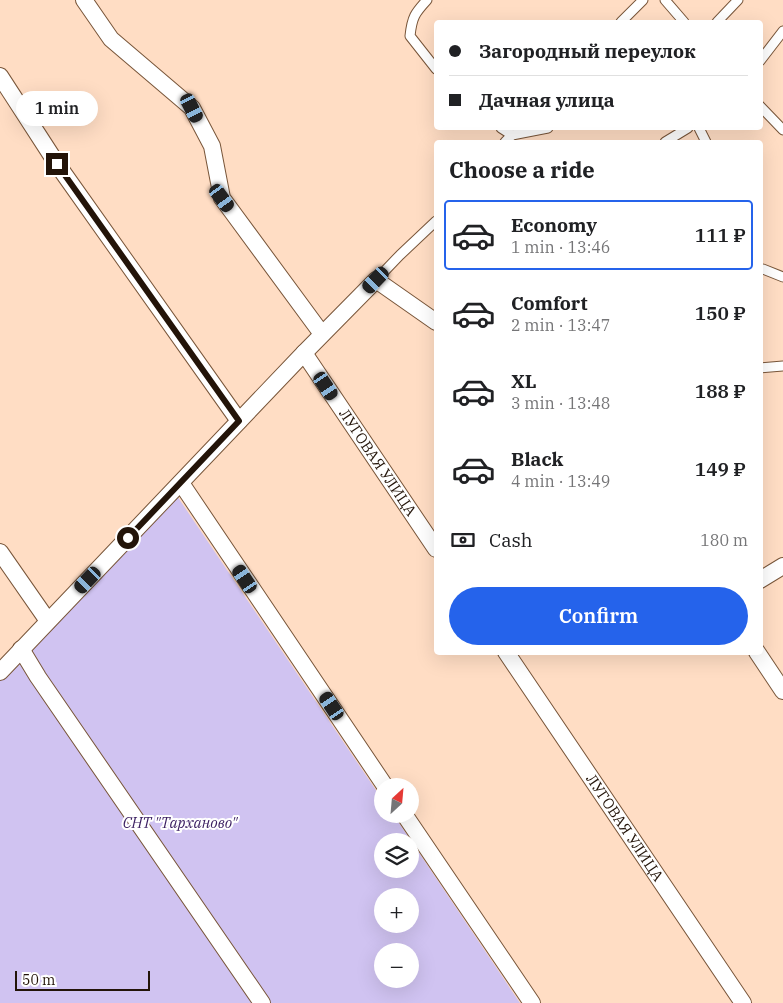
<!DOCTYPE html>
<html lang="en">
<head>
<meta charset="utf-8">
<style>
	:root { --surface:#fff; --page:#f2f2f2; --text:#202124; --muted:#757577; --line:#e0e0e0; --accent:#2563eb }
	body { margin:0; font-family:"IBM Plex Serif",serif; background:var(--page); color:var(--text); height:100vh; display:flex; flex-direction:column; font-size:19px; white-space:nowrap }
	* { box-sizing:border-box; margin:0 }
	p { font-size:16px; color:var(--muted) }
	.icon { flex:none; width:28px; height:28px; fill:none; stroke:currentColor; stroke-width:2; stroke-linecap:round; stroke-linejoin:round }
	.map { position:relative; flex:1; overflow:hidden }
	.drawer { position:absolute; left:434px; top:140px; width:329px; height:515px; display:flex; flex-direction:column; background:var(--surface); border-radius:5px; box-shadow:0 5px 20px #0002 }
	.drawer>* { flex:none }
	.banner { position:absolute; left:434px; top:20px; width:329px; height:110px; border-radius:5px; box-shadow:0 5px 20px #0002; display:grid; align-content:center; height:110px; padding:0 15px; background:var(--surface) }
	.needle { width:32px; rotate:26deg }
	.tools { position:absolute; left:374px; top:778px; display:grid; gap:10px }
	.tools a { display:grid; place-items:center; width:45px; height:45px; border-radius:50%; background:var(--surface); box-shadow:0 5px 20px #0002; font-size:25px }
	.scale { position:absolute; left:15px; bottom:12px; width:135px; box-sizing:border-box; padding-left:5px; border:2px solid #231409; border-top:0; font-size:14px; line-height:18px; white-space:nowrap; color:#231409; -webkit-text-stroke:4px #fff; paint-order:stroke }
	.end { position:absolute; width:22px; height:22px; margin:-11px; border:6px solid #231409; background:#fff; box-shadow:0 0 0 2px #fff }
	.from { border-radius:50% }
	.bubble { position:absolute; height:35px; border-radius:18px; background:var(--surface); box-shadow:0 5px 20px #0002; font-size:16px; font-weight:600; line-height:35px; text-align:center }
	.car { position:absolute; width:15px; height:30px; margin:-15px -8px; border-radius:6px; box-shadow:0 0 4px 1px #0007; background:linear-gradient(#222 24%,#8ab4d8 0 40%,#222 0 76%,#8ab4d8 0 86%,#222 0) }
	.banner b { display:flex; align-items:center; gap:18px; height:48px; font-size:19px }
	.banner b+b { border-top:1px solid var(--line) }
	.banner i { width:12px; height:12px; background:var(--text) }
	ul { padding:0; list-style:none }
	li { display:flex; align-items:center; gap:15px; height:70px; margin:0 10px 8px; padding:0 5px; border:2px solid transparent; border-radius:5px }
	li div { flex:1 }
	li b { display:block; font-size:19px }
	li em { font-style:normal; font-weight:600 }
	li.selected { border-color:var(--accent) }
	li>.icon { width:45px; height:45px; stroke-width:1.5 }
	h2 { padding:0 15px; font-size:22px; line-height:60px }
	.pay { display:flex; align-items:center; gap:12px; height:55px; padding:0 15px; font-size:19px }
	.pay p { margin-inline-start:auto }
	.action { display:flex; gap:10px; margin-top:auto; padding:10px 15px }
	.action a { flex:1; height:58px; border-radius:30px; background:var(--accent); color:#fff; font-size:20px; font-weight:600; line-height:58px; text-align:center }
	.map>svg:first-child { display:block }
</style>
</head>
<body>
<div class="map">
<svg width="783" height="1003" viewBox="0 0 783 1003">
	<rect width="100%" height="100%" fill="#ffddc4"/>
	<path fill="#d0c3f1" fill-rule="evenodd" d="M 175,493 L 382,799 L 382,814 L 393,814 L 520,1003 L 0,1003 L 0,678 ZM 382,841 L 410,841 L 410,869 L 382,869 ZM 382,896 L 410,896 L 410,924 L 382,924 ZM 382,951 L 410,951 L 410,979 L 382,979 Z"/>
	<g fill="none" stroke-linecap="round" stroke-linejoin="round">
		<defs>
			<g id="service">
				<path d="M 427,0 C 415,13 412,17 410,36 L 436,69"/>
				<path d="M 665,0 L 684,22"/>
				<path d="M 621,22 L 643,0"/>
				<path d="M 717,22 L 738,0"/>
				<path d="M 760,61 L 783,31"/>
				<path d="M 760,106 L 783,130"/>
				<path d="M 501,128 L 512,135 L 505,142"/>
				<path d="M 699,128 L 706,142"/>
				<path d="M 512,135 L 548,128"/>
				<path d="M 665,142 L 688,128"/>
				<path d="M 763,269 L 783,277"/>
				<path d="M 376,280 L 400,255 L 436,221"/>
				<path d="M 760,368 L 783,366"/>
			</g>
			<g id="minor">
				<path d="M 84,0 L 111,39 L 192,108 L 212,146 L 222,198 L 322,334"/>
				<path d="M 0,76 L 57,164 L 239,421"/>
				<path id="s1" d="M 304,353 L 436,549"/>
				<path d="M 181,483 L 385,786"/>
				<path d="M 0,552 L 48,621"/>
				<path d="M 760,580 L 783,566"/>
				<path d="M 21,649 L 38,677 L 262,1003"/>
				<path id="s2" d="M 506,652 L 743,1003"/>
				<path d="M 757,652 L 783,691"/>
				<path d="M 0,672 L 304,353 L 376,280 L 436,322"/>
				<path d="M 404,814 L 532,1003"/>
			</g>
		</defs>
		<use href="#service" stroke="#785539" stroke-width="11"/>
		<use href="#minor" stroke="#785539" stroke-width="18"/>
		<use href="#service" stroke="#fff" stroke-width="9"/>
		<use href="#minor" stroke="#fff" stroke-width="16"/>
	</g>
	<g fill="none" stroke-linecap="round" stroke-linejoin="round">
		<path stroke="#231409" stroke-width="6" d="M 57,164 L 239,421 L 128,538"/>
	</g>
	<g text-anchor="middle" stroke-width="4" stroke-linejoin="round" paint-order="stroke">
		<g font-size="15" fill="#231409" stroke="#fff">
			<text dy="5" stroke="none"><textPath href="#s1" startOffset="132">ЛУГОВАЯ УЛИЦА</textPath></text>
			<text dy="5" stroke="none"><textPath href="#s2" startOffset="212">ЛУГОВАЯ УЛИЦА</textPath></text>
		</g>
		<g font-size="15" font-style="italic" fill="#3a1e61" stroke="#fff">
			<text x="180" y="828">СНТ "Тарханово"</text>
		</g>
	</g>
</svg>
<div class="tools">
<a><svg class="needle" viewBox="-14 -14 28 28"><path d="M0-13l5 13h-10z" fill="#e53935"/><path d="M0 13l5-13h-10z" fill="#757577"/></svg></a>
<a><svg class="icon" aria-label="layers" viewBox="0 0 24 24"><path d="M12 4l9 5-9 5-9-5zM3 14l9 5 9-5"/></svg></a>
<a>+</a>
<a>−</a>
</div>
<div class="scale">50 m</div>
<i class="end from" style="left:128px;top:538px"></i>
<i class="end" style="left:57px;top:164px"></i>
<div class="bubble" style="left:16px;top:91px;width:82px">1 min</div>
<i class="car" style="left:192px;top:108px;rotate:153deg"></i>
<i class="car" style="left:222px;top:198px;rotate:144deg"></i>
<i class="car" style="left:376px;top:280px;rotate:224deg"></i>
<i class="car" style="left:326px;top:386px;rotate:146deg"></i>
<i class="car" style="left:245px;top:579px;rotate:326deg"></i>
<i class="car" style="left:88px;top:580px;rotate:224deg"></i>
<i class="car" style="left:332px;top:706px;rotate:326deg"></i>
<div class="banner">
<b><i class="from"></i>Загородный переулок</b>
<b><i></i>Дачная улица</b>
</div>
<section class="drawer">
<h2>Choose a ride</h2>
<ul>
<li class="selected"><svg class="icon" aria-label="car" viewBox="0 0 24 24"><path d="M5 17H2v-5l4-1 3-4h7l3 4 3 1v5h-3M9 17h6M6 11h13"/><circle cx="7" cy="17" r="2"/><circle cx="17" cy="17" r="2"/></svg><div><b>Economy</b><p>1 min · 13:46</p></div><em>111 ₽</em></li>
<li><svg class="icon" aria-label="car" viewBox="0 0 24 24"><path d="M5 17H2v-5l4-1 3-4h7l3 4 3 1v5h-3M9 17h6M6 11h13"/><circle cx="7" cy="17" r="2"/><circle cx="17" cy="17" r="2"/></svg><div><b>Comfort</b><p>2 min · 13:47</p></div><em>150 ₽</em></li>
<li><svg class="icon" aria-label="car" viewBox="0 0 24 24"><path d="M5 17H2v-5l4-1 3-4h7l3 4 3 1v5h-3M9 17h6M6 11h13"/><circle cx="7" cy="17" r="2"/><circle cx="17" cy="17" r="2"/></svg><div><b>XL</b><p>3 min · 13:48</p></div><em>188 ₽</em></li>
<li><svg class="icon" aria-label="car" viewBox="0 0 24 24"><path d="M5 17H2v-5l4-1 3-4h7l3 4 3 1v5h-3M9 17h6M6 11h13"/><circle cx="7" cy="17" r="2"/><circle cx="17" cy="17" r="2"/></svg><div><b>Black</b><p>4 min · 13:49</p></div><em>149 ₽</em></li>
</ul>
<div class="pay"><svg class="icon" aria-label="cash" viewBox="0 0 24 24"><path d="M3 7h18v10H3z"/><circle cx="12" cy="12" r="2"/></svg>Cash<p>180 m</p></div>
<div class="action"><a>Confirm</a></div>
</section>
</div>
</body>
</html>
